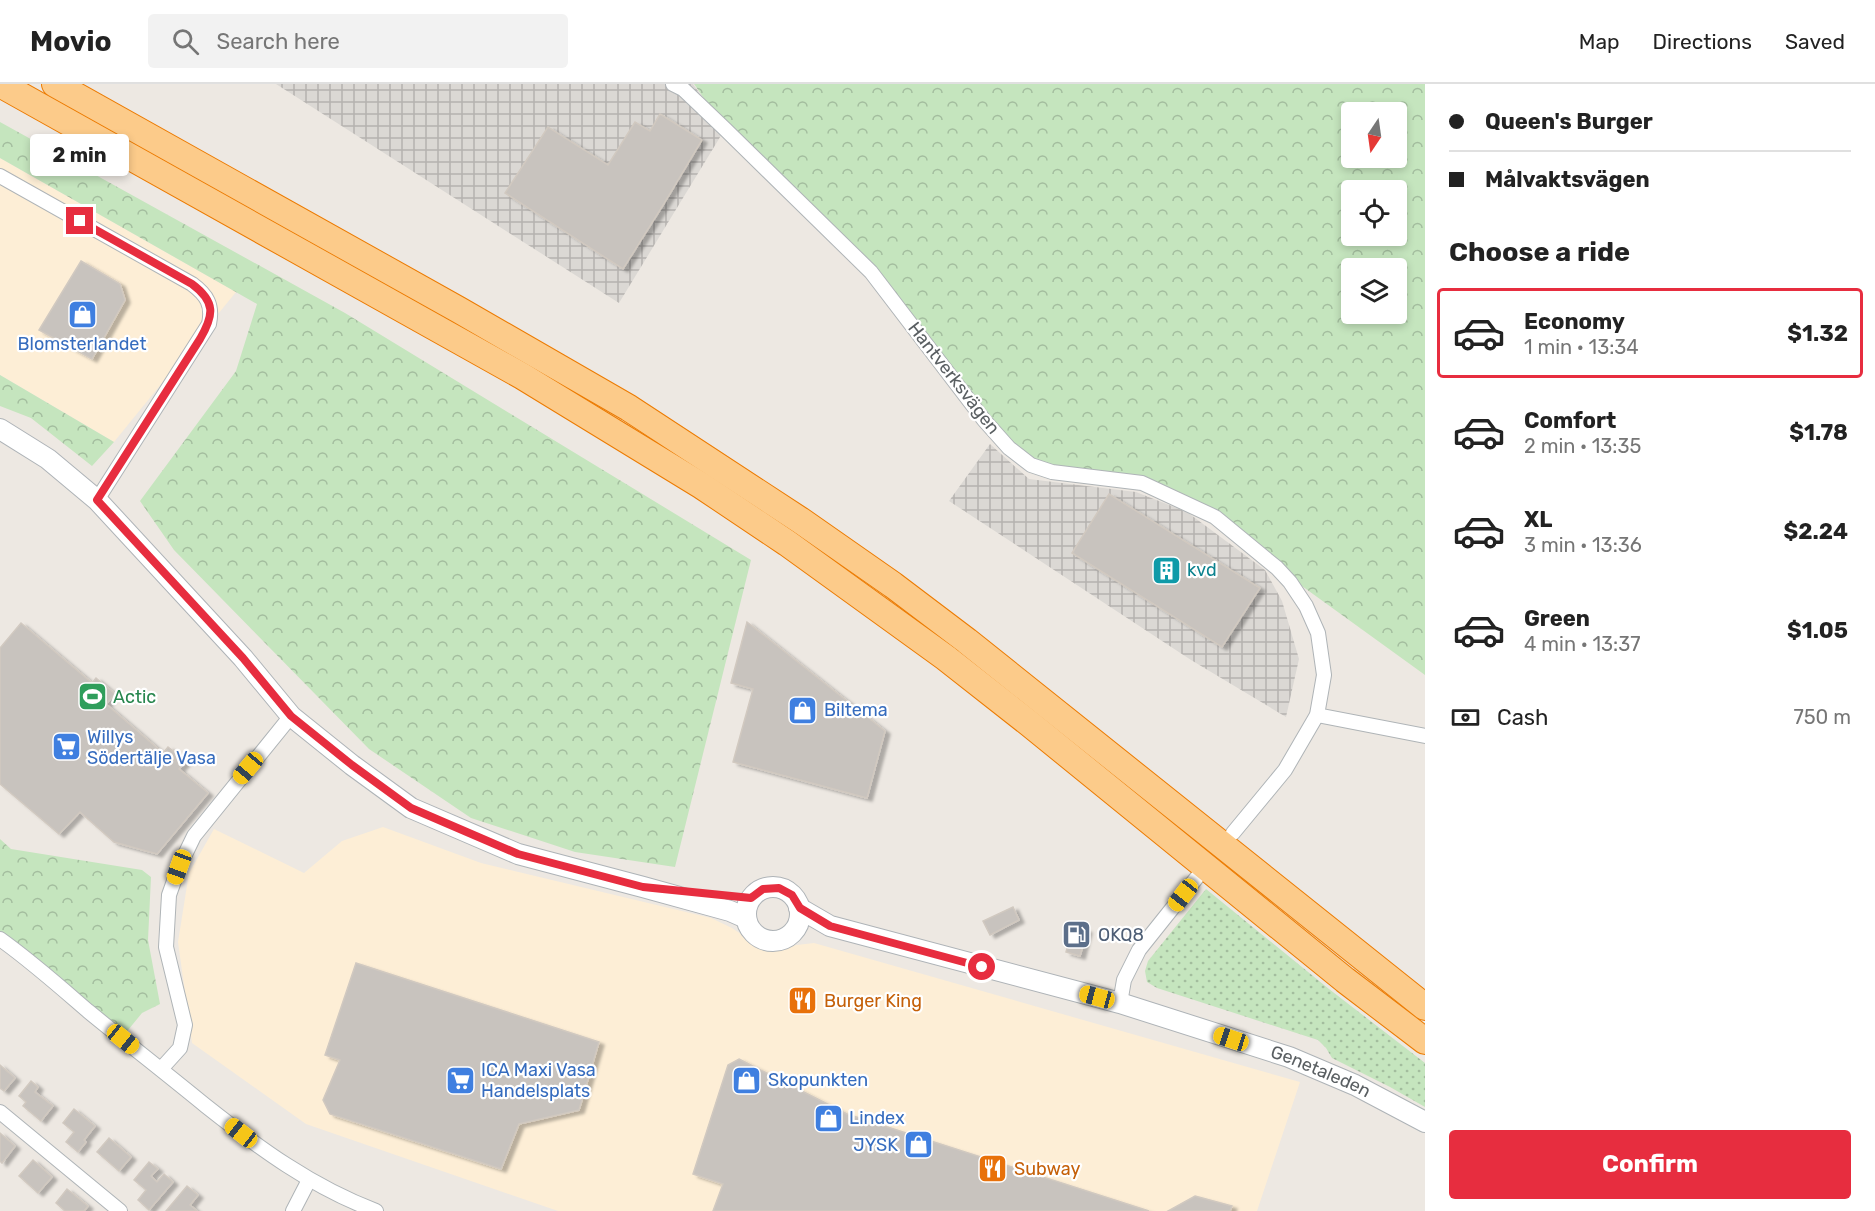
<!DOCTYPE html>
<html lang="en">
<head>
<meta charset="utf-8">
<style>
	:root { --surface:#fff; --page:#f2f2f2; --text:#222; --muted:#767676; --line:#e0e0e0; --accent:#e72d3f }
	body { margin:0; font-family:Rubik,sans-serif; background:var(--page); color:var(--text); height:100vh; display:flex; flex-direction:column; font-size:22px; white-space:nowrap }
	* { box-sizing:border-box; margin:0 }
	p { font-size:20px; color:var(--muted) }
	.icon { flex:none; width:33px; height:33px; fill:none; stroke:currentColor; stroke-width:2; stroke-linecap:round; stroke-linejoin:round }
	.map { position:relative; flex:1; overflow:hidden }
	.drawer { display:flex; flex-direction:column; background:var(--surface); width:450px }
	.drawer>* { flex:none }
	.guide { display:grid; align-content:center; height:132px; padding:0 24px; background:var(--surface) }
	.needle { width:39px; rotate:193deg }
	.tools { position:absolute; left:1341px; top:18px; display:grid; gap:12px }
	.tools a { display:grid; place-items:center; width:66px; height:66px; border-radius:6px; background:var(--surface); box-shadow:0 3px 9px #0003; font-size:30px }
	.end { position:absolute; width:27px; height:27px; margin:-14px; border:8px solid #e72d3f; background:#fff; box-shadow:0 0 0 3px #fff }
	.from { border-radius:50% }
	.bubble { position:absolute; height:42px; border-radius:6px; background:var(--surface); box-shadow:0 3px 9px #0003; font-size:20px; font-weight:700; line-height:42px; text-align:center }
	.car { position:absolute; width:18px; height:36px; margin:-18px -9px; border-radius:8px; box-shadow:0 0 4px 2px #0007; background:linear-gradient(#f5c518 24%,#345 0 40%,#f5c518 0 76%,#345 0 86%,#f5c518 0) }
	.guide b { display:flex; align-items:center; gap:21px; height:57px; font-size:22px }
	.guide b+b { border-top:2px solid var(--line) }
	.guide i { width:15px; height:15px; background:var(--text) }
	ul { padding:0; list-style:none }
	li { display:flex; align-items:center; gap:18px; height:90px; margin:0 12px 9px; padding:0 12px; border:3px solid transparent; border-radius:6px }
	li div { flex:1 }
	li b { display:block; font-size:22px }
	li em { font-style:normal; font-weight:700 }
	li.current { border-color:var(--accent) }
	li>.icon { width:54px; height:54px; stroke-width:1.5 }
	h2 { padding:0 24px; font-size:27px; line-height:72px }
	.pay { display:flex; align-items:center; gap:15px; height:66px; padding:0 24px; font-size:22px }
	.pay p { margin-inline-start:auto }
	.primary-button { display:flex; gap:12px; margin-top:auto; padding:12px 24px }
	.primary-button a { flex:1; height:69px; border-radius:6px; background:var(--accent); color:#fff; font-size:24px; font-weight:700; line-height:69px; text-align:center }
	header { display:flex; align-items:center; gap:36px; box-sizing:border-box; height:84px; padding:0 30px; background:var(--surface); border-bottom:2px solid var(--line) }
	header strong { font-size:28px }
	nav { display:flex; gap:33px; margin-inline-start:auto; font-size:21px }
	.search { width:420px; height:54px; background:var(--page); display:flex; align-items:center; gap:15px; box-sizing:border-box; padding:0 21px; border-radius:6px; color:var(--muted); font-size:22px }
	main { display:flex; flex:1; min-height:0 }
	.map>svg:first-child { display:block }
</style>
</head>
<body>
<header>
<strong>Movio</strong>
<div class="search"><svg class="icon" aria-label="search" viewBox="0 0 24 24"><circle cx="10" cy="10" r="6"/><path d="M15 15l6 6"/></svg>Search here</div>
<nav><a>Map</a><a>Directions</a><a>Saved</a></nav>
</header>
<main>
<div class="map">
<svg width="1425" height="1127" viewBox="0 0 1425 1127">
	<defs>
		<pattern id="industrial-grid" width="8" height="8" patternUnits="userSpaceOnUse" patternTransform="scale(1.5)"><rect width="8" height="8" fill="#dbd8d4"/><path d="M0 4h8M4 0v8" fill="none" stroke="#b5b2af"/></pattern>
		<pattern id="grass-dots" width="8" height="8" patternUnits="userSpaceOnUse" patternTransform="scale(1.5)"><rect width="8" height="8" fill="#c5e5be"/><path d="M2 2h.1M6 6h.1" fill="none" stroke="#a3bd9e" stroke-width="1.8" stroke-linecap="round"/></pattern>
		<pattern id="forest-crowns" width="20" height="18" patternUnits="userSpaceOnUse" patternTransform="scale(1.5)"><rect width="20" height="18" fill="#c5e5be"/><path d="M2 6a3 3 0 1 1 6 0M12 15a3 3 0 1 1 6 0" fill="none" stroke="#a3bd9e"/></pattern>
		<filter id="shadow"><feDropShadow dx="5" dy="3" stdDeviation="1.5" flood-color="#0004"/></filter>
	</defs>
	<rect width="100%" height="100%" fill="#ede8e2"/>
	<g fill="#fdeed6">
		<path d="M 0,74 L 236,208 L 114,358 L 0,291 Z"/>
		<path d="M 383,743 L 481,779 L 711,834 L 732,844 L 763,865 L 814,859 L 1300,998 L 1257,1127 L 558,1127 L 306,1040 L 192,959 L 178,858 L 189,789 L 214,745 L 304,789 L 342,757 Z"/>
	</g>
	<g fill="url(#industrial-grid)">
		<path d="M 276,0 L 693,0 L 725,45 L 619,219 Z"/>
		<path d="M 990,360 L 1029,395 L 1136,408 L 1187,428 L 1265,486 L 1282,517 L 1299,575 L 1286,633 L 1191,576 L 949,417 Z"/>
	</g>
	<path fill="url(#grass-dots)" d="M 1206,805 L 1329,905 L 1425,979 L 1425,1023 L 1390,1003 L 1332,974 L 1326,964 L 1318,956 L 1157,904 L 1147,898 L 1145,887 L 1148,877 Z"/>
	<g fill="url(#forest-crowns)" fill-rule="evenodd">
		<path d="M 694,0 L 1425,0 L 1425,591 L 1277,484 L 1215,433 L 1141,399 L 1052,388 L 984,336 L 912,240 L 725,45 ZM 1352,28 L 1396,28 L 1396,74 L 1352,74 ZM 1352,106 L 1396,106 L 1396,152 L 1352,152 ZM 1352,184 L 1396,184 L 1396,230 L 1352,230 Z"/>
		<path d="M 0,38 L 345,229 L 751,476 L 675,783 L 575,768 L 471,734 L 369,665 L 174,466 L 140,417 L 236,287 L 257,220 L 0,74 Z"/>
		<path d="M 0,291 L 114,358 L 92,382 L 31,334 L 0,322 Z"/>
		<path d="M 0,755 L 11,765 L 142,786 L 151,793 L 148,856 L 160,920 L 142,929 L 124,951 L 0,847 Z"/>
	</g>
	<g fill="#c8c3be" stroke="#d1c9c0" stroke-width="1.5" filter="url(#shadow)">
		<path d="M 660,30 L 702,56 L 665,118 L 623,185 L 505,109 L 548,43 L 608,81 L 635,38 L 650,47 Z"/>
		<path d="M 81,177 L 120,200 L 125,216 L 92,275 L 39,246 Z"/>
		<path d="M 1109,410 L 1260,504 L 1222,563 L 1072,469 Z"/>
		<path d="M 747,538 L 885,647 L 867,714 L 733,678 L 753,605 L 731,599 Z"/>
		<path d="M 21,539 L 92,599 L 96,594 L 115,610 L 106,620 L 163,669 L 168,663 L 186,677 L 179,685 L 208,709 L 157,770 L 114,758 L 80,728 L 59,750 L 0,700 L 0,564 Z"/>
		<path d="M 1013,823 L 1019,836 L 990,851 L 983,837 Z"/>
		<path d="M 1073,842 L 1087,846 L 1080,872 L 1066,868 Z"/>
		<path d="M 356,879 L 599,958 L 579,1026 L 519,1040 L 501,1085 L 330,1030 L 323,1016 L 340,976 L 325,971 Z"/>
		<path d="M 739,975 L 847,1030 L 1149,1127 L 713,1127 L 723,1100 L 693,1090 L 728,981 Z"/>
		<path d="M 0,981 L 15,994 L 4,1007 L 0,1004 Z"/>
		<path d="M 31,997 L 38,1003 L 35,1008 L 53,1022 L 41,1037 L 23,1022 L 26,1018 L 19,1012 Z"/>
		<path d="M 74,1025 L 95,1042 L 84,1056 L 86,1058 L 78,1068 L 66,1058 L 74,1048 L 63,1039 Z"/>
		<path d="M 0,1049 L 15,1062 L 2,1079 L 0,1077 Z"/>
		<path d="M 109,1054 L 131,1073 L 119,1087 L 97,1068 Z"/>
		<path d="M 33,1076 L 52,1093 L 38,1109 L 19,1092 Z"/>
		<path d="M 149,1078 L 158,1085 L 151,1092 L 157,1098 L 164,1090 L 173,1098 L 149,1126 L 138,1116 L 146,1106 L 134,1096 Z"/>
		<path d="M 187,1102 L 198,1111 L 190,1121 L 197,1127 L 166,1127 Z"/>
		<path d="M 67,1105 L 88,1122 L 84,1127 L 65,1127 L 56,1119 Z"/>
		<path d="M 1195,1112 L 1232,1122 L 1230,1127 L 1168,1127 Z"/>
	</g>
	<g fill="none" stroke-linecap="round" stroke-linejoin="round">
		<defs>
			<g id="street">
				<path d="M 673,0 L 683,5 L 725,45 L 871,188 L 984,336 L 1009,364 L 1031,381 L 1052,388 L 1142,399 L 1215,433 L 1277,484 L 1290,498 L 1306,522 L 1318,549 L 1324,591 L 1317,631 L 1285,686 L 1233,749"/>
				<path d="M 0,92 L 192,200 C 207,211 213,221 209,240 L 97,416"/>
				<path d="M 1317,631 L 1425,652"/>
				<path d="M 0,855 C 31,877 59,902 88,927 C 127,959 167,990 206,1022 C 259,1064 312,1103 376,1127"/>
				<path d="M 1120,919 L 1124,896 L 1139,866 L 1198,792"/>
				<path d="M 161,985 L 180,964 L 185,941 L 166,863 L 169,811 L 179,783 L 194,752 L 291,632"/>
				<path d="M 0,1028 L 120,1127"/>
				<path d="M 293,1127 L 309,1096"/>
			</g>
			<g id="secondary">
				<path d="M 0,345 L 48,375 L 97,416 L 243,574 L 291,632 L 352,681 L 411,724 L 518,770 L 643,803 L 730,827 L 746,834"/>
				<circle cx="773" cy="830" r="27"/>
				<path id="s1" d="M 799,824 L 830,842 L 1120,919 L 1289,973 L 1355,1001 L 1425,1038"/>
			</g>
			<g id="highway">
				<path d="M 0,0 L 522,292 L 702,402 L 787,459 L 946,574 L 1030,640 L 1345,896 L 1425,957"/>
				<path d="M 55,0 L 459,226 L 629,324 L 800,436 L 893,501 L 967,557 L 1425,923"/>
			</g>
		</defs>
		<use href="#street" stroke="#afb4b7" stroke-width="16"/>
		<use href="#secondary" stroke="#aeb3b7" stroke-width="22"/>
		<use href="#highway" stroke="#ec7b02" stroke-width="28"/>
		<use href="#street" stroke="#fff" stroke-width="14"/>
		<use href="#secondary" stroke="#fff" stroke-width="20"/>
		<use href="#highway" stroke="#fccb8a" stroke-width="26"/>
	</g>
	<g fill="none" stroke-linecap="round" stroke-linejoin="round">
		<path stroke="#e72d3f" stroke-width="8" d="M 80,137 L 192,200 C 216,218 214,231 200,255 L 97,416 L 243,574 L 291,632 L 352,681 L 411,724 L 518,770 L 643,803 L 751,814 L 763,805 L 779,804 L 792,811 L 800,824 L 830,842 L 982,883"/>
	</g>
	<defs>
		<symbol id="shop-square" viewBox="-11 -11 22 22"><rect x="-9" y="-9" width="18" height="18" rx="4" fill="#3f7fe0" stroke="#fff"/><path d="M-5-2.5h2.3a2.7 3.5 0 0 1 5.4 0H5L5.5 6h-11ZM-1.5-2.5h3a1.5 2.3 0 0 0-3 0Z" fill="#fff"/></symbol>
		<symbol id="building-square" viewBox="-11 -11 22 22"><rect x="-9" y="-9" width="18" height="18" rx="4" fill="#0f9aa8" stroke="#fff"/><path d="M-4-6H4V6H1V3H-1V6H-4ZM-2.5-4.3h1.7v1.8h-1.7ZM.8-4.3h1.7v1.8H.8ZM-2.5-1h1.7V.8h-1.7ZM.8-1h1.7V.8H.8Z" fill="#fff"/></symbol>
		<symbol id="stadium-square" viewBox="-11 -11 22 22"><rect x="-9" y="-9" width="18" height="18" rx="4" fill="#2e9e5b" stroke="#fff"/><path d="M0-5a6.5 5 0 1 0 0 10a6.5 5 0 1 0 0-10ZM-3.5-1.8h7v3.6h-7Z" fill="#fff"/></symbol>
		<symbol id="supermarket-square" viewBox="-11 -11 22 22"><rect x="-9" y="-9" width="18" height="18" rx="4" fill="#3f7fe0" stroke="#fff"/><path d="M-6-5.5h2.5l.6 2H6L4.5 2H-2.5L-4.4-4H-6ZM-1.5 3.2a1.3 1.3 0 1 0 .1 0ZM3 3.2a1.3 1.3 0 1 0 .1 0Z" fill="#fff"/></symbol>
		<symbol id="fuel-square" viewBox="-11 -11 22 22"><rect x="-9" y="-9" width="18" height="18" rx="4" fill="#5c6f8a" stroke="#fff"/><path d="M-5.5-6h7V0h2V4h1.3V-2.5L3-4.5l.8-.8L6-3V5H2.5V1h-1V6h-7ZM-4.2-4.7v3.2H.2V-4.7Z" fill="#fff"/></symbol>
		<symbol id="restaurant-square" viewBox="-11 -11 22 22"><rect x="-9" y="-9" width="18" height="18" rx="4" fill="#e8710a" stroke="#fff"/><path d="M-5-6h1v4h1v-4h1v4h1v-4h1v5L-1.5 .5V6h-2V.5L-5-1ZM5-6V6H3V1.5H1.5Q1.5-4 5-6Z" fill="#fff"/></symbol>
	</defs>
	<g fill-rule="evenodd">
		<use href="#shop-square" x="66" y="214" width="33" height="33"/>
		<use href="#building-square" x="1150" y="470" width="33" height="33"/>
		<use href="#stadium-square" x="76" y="596" width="33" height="33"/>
		<use href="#shop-square" x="786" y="610" width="33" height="33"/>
		<use href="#supermarket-square" x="50" y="646" width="33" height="33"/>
		<use href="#fuel-square" x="1060" y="834" width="33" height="33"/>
		<use href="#restaurant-square" x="786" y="900" width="33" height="33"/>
		<use href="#supermarket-square" x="444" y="980" width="33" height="33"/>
		<use href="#shop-square" x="730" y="980" width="33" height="33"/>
		<use href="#shop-square" x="812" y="1018" width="33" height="33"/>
		<use href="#shop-square" x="902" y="1044" width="33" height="33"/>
		<use href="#restaurant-square" x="976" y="1068" width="33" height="33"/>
	</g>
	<g text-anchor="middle" stroke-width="4.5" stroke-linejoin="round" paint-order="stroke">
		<g font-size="18" fill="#366cbe" stroke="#fff" text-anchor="start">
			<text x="82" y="266" text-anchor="middle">Blomsterlandet</text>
			<text x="824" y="632">Biltema</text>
			<text x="87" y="659">Willys<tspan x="87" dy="21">Södertälje Vasa</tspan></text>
			<text x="481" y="992">ICA Maxi Vasa<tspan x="481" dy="21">Handelsplats</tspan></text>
			<text x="768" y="1002">Skopunkten</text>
			<text x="849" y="1040">Lindex</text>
			<text x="898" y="1067" text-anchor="end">JYSK</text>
		</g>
		<g font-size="18" fill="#5a5f62" stroke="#fff">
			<text transform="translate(954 294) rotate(52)" y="6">Hantverksvägen</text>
			<text dy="6" stroke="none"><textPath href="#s1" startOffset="548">Genetaleden</textPath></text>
		</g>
		<g font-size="18" fill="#0d838f" stroke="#fff" text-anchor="start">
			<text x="1187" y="492">kvd</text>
		</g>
		<g font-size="18" fill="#27864d" stroke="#fff" text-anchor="start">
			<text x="113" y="619">Actic</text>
		</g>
		<g font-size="18" fill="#4e5e75" stroke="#fff" text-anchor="start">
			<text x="1098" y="857">OKQ8</text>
		</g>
		<g font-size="18" fill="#c56008" stroke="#fff" text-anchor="start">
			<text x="824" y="923">Burger King</text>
			<text x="1014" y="1091">Subway</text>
		</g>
	</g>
</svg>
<div class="tools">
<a><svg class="needle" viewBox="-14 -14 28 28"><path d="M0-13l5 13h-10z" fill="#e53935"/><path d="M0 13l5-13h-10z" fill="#767676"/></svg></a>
<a><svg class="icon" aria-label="locate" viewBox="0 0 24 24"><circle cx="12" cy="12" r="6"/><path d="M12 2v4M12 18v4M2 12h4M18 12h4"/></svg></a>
<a><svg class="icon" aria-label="layers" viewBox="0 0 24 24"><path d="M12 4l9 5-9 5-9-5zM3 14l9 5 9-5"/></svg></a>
</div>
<i class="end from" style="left:982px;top:883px"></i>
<i class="end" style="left:80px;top:137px"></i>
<div class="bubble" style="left:30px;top:50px;width:99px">2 min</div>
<i class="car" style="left:248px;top:684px;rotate:220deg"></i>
<i class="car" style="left:179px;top:783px;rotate:200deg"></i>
<i class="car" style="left:1183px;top:811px;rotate:218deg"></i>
<i class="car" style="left:1097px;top:913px;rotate:285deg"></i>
<i class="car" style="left:123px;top:955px;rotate:129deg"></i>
<i class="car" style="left:1231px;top:955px;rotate:288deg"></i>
<i class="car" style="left:241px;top:1049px;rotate:308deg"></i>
</div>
<section class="drawer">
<div class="guide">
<b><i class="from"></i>Queen's Burger</b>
<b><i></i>Målvaktsvägen</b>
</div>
<h2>Choose a ride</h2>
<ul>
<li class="current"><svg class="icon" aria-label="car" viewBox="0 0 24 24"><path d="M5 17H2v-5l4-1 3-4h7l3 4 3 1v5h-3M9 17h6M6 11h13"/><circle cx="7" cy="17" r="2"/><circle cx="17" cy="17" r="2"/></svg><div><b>Economy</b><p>1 min · 13:34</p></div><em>$1.32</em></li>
<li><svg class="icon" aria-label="car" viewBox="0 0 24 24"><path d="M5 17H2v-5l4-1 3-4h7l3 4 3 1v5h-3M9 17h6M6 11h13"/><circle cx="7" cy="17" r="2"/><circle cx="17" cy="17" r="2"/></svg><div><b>Comfort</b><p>2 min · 13:35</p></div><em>$1.78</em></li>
<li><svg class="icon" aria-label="car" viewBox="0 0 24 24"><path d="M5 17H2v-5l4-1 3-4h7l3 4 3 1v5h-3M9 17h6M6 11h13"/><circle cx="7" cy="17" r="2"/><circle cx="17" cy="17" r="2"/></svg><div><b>XL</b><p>3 min · 13:36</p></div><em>$2.24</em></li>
<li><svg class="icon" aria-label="car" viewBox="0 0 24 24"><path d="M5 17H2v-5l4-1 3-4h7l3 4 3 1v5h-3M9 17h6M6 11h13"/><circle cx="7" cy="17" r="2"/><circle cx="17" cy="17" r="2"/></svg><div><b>Green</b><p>4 min · 13:37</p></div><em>$1.05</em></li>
</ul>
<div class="pay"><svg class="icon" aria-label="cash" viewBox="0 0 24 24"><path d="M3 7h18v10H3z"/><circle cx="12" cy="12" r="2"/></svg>Cash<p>750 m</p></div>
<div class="primary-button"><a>Confirm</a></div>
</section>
</main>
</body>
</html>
